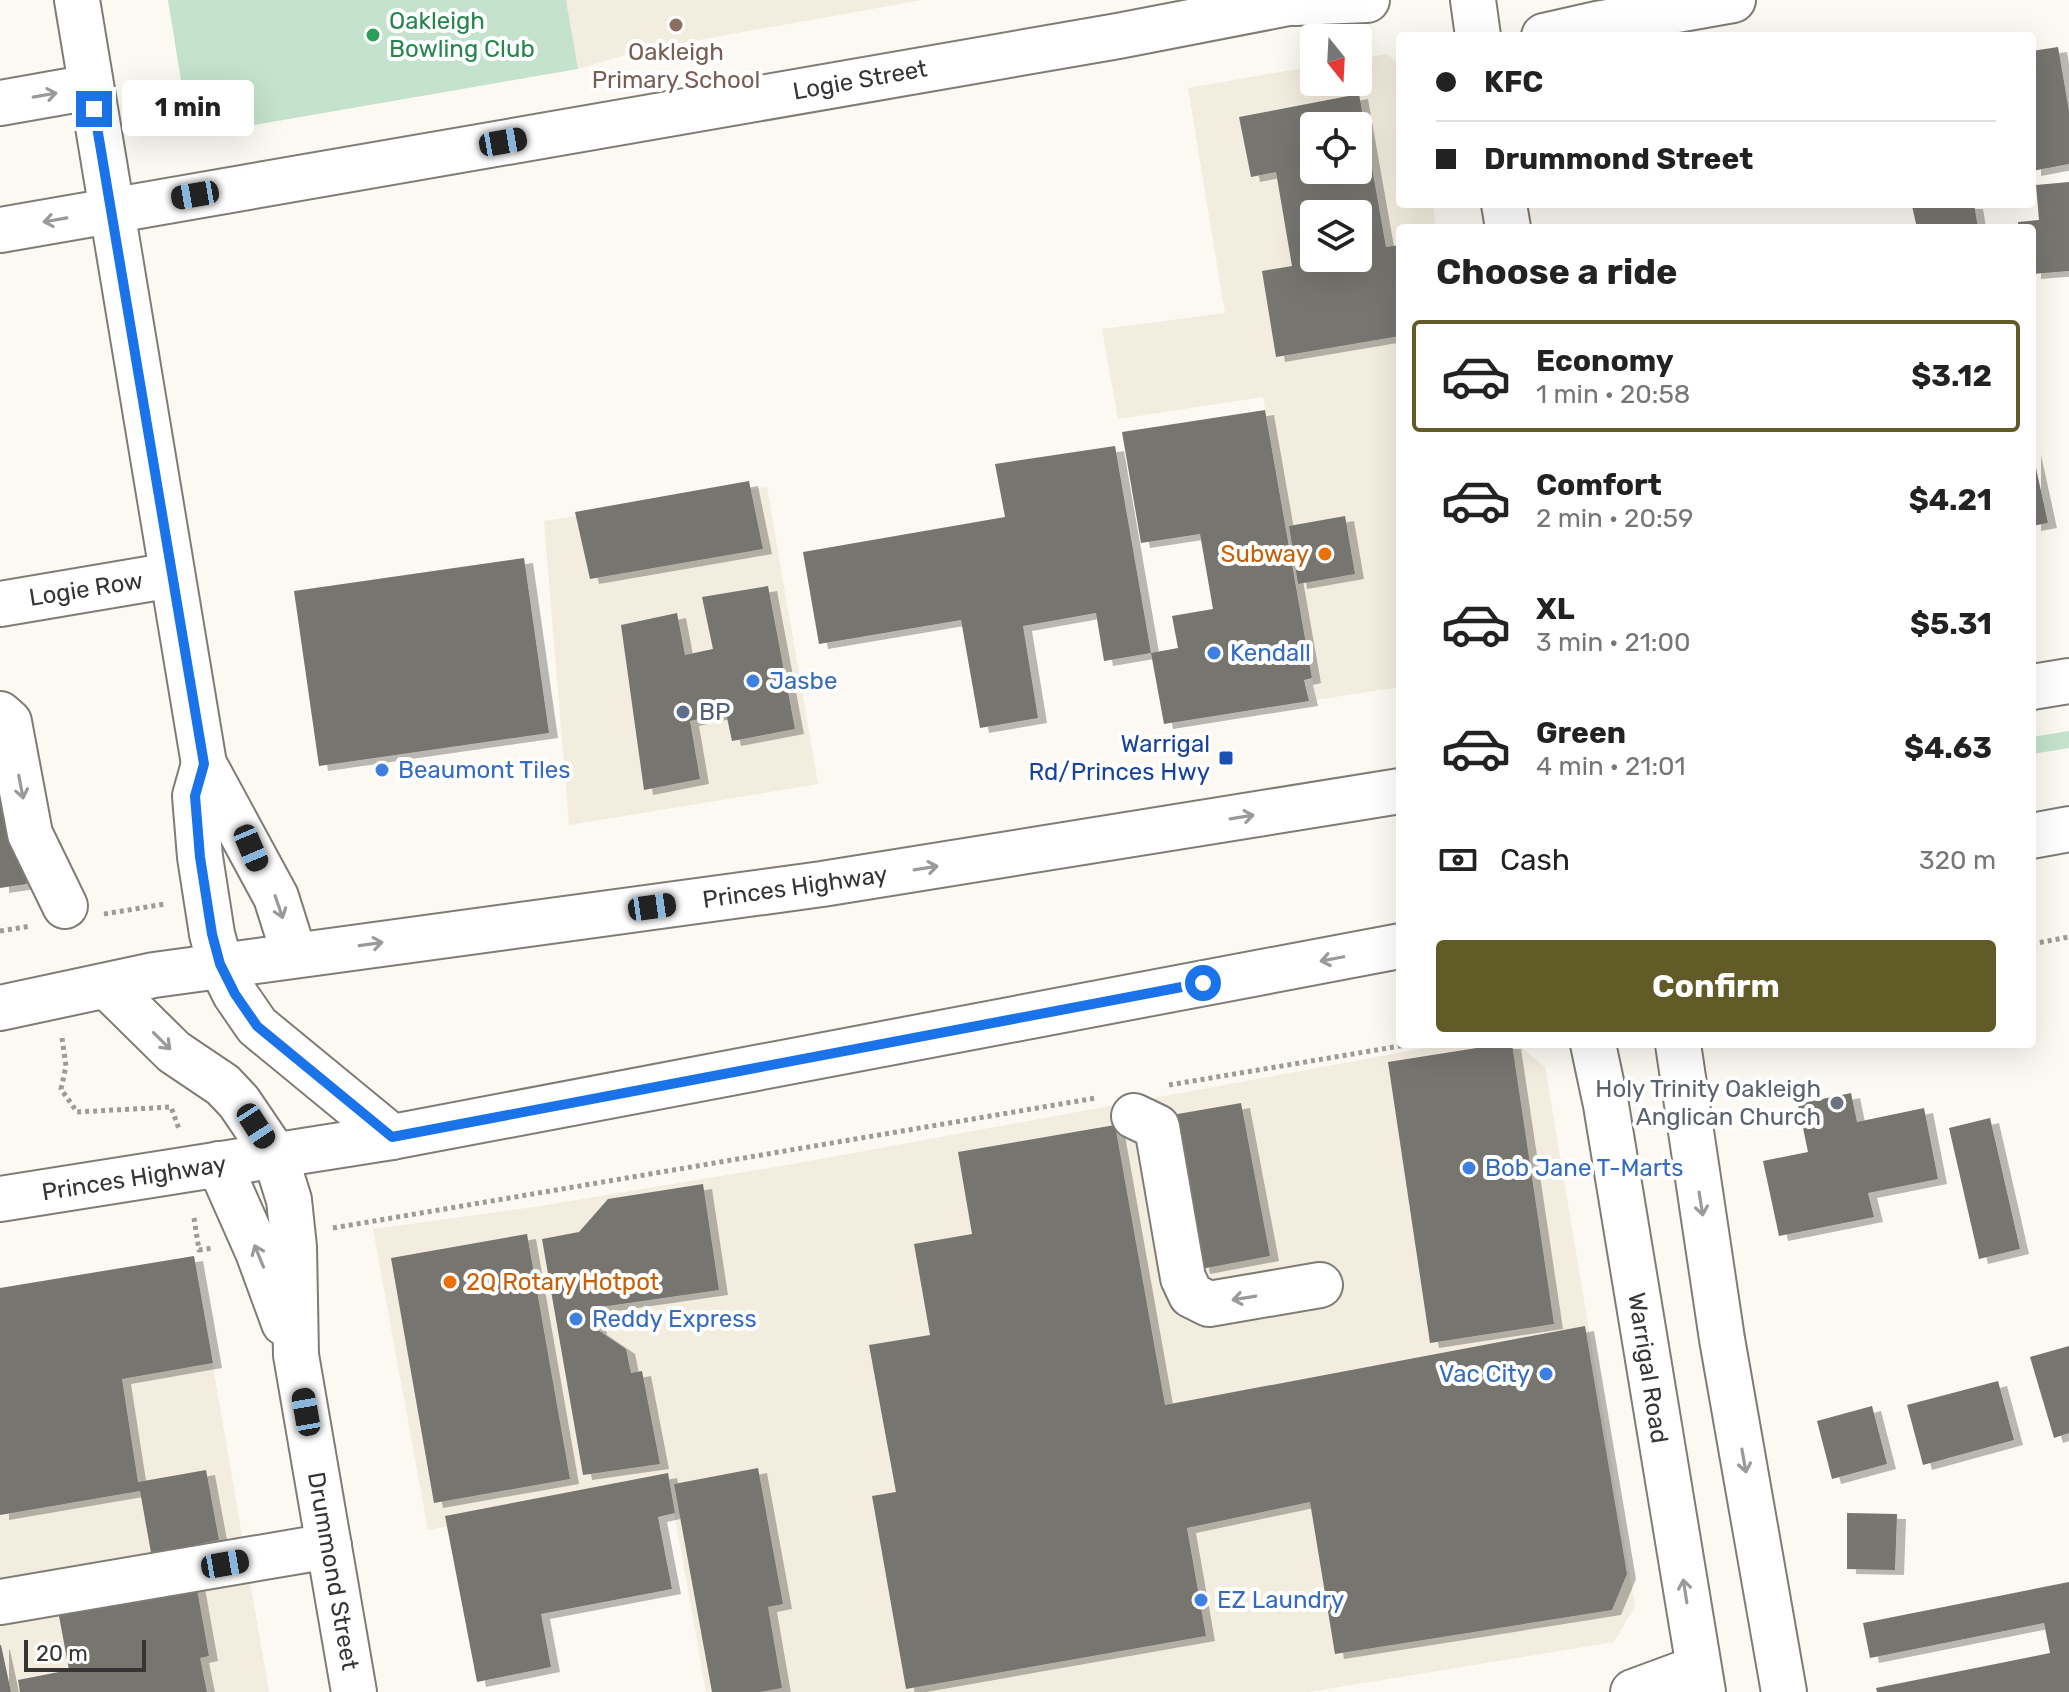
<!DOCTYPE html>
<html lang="en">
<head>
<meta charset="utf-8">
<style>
	:root { --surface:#fff; --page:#f2f2f2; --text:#222; --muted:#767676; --line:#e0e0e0; --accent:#615b27 }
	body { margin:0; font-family:Rubik,sans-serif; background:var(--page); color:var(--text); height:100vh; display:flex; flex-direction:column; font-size:30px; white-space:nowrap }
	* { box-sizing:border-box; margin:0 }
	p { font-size:26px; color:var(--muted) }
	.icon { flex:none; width:44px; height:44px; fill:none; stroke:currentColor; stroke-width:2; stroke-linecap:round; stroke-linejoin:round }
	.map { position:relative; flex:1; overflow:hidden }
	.sheet { position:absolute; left:1396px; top:224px; width:640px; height:824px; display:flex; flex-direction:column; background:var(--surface); border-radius:8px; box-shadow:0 8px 32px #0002 }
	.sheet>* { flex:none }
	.guide { position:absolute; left:1396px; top:32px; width:640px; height:176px; border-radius:8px; box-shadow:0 8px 32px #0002; display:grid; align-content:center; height:176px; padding:0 40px; background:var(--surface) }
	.needle { width:52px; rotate:162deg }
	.fabs { position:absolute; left:1300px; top:24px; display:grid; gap:16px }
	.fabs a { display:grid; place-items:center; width:72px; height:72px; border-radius:8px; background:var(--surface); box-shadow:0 8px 32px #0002; font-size:40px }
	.scale { position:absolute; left:24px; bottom:20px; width:122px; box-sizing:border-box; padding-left:8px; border:4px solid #363533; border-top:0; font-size:22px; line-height:28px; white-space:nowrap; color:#363533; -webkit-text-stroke:6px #fff; paint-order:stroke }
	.end { position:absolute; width:36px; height:36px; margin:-18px; border:10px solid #1a73e8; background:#fff; box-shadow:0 0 0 4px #fff }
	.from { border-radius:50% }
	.bubble { position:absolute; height:56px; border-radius:8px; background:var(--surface); box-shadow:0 8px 32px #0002; font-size:26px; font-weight:700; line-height:56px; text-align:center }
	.car { position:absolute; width:24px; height:48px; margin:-24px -12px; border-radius:10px; box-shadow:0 0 6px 2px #0007; background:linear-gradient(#222 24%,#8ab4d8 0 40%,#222 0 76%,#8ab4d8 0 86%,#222 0) }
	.guide b { display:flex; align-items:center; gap:28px; height:76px; font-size:30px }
	.guide b+b { border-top:2px solid var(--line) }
	.guide i { width:20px; height:20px; background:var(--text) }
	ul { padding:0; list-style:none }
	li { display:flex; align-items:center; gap:24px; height:112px; margin:0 16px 12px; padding:0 24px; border:4px solid transparent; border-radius:8px }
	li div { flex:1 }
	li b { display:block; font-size:30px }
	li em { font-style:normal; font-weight:700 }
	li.selected { border-color:var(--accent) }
	li>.icon { width:72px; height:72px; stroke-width:1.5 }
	h2 { padding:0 40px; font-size:36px; line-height:96px }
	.pay { display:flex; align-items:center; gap:20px; height:88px; padding:0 40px; font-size:30px }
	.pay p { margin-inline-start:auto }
	.action { display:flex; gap:16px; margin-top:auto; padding:16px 40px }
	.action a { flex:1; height:92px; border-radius:8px; background:var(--accent); color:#fff; font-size:32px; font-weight:700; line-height:92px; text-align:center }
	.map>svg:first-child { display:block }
</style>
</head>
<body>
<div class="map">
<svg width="2069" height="1692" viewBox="0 0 2069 1692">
	<defs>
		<filter id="shadow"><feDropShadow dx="9" dy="5" stdDeviation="0" flood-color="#0004"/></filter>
	</defs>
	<rect width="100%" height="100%" fill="#fcf9f2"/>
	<g fill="#f3eddf" fill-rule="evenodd">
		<path d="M 566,0 L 922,0 L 643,50 L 578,69 Z"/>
		<path d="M 1387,54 L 1400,65 L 1400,204 L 1433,204 L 1436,228 L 1400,228 L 1400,687 L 1316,700 L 1263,397 L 1118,419 L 1102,329 L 1225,313 L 1188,88 L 1314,66 L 1314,82 L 1358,82 L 1358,59 ZM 1314,126 L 1358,126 L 1358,170 L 1314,170 ZM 1314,214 L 1358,214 L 1358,258 L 1314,258 Z"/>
		<path d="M 767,487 L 818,784 L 569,825 L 544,521 Z"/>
		<path d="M 1447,1044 L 1517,1044 L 1545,1067 L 1635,1606 L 1614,1642 L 1309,1692 L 706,1692 L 670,1489 L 428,1530 L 373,1229 L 534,1207 L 799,1163 Z"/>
		<path d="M 194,1256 L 269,1692 L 0,1692 L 0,1288 Z"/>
	</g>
	<g fill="#c4e2cc">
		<path d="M 168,0 L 566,0 L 578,69 L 190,136 Z"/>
		<path d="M 2069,731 L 2069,748 L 2032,754 L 2032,737 Z"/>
	</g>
	<g fill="#77756f" fill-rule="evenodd" filter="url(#shadow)">
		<path d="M 2058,47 L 2069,111 L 2069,164 L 2032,171 L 2032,51 Z"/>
		<path d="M 1359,94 L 1386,247 L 1400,245 L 1400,336 L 1276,357 L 1262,271 L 1292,266 L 1276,172 L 1251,177 L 1239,117 ZM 1314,126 L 1358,126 L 1358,170 L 1314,170 ZM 1314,214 L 1358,214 L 1358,258 L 1314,258 Z"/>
		<path d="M 2069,182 L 2069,271 L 2032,274 L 2032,228 L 2018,228 L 2018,222 L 2039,220 L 2036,185 Z"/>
		<path d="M 1921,204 L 1974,204 L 1978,228 L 1917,228 L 1912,206 Z"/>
		<path d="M 1265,410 L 1312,678 L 1304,680 L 1309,701 L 1164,724 L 1151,653 L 1178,648 L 1172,616 L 1213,609 L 1200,534 L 1141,543 L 1122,432 Z"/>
		<path d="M 1115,446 L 1151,653 L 1104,661 L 1096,613 L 1023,626 L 1038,718 L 980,728 L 961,620 L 819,644 L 803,552 L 1005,517 L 995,464 Z"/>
		<path d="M 2032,450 L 2048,523 L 2032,526 Z"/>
		<path d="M 749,481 L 763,549 L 590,579 L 575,512 Z"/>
		<path d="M 1345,516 L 1355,574 L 1298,584 L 1289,526 Z"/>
		<path d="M 524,558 L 549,733 L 319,766 L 294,591 Z"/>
		<path d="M 768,586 L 795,729 L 732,741 L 726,713 L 690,721 L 700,779 L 644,790 L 621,625 L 677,613 L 685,655 L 713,649 L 702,597 Z"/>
		<path d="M 0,754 L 27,884 L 0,888 Z"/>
		<path d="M 1502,1044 L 1512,1044 L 1554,1324 L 1430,1343 L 1388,1062 Z"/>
		<path d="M 1851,1093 L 1857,1122 L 1924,1108 L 1938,1179 L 1868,1193 L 1874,1217 L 1779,1236 L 1763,1161 L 1808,1152 L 1798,1104 Z"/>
		<path d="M 1241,1103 L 1270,1256 L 1201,1269 L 1172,1115 Z"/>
		<path d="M 1990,1118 L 2020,1249 L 1979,1259 L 1949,1128 Z"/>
		<path d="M 1115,1125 L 1165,1405 L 1585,1326 L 1627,1574 L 1612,1610 L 1335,1654 L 1310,1502 L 1187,1528 L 1206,1636 L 906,1689 L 872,1496 L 896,1492 L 869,1345 L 930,1335 L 914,1244 L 972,1234 L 958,1152 Z"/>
		<path d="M 703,1184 L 719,1290 L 594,1308 L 598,1330 L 626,1349 L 631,1373 L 642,1371 L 660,1464 L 583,1475 L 542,1239 L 579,1232 L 608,1199 Z"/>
		<path d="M 527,1234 L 570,1479 L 434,1503 L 391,1258 Z"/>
		<path d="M 194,1256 L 213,1363 L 122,1379 L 138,1482 L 206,1470 L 219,1540 L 194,1545 L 195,1556 L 153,1564 L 140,1491 L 0,1515 L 0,1288 Z"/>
		<path d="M 2069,1346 L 2069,1433 L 2054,1438 L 2030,1357 Z"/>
		<path d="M 1998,1381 L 2014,1440 L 1923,1465 L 1907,1405 Z"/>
		<path d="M 1872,1406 L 1887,1464 L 1832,1479 L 1817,1421 Z"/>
		<path d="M 758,1468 L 783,1604 L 768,1607 L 782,1688 L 760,1692 L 712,1692 L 674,1484 Z"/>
		<path d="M 668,1473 L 675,1513 L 658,1517 L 672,1589 L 541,1614 L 551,1667 L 477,1682 L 445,1516 Z"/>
		<path d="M 1847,1513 L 1897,1514 L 1895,1570 L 1847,1569 Z"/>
		<path d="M 195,1578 L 209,1656 L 200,1658 L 207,1692 L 20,1692 L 18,1680 L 69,1670 L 57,1605 Z"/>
		<path d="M 2069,1582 L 2069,1692 L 1877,1692 L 1876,1688 L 2050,1653 L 2044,1623 L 1870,1658 L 1863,1623 Z"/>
		<path d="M 0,1645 L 1,1645 L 11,1692 L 0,1692 Z"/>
	</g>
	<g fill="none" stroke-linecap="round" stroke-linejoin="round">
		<defs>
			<g id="minor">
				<path d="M 77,0 L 204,764 L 276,897 L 294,954"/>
				<path d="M 1295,3 L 1367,0"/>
				<path d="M 1544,36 L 1597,24 L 1733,0"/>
				<path d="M 0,103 L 91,87"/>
				<path d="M 0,230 L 1118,36 L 1304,0"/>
				<path d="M 0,604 L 172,575"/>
				<path d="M 0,714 L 9,722 L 30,834 L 65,906"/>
				<path d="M 204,764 L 195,796 L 200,857 L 212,934 L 220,964 L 235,994 L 257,1026 L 392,1137"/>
				<path d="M 107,986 L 174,1052 L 223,1085 L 239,1102 L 275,1155 L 289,1200 L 294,1247 L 296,1355 L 354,1692"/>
				<path d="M 1134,1116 L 1157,1127 L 1183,1278 L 1191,1295 L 1209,1304 L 1320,1285"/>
				<path d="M 219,1164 L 258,1252 L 284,1323"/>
				<path d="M 0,1602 L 329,1546"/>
				<path d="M 1633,1692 L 1698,1668"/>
			</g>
			<g id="highway">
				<path d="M 1473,0 L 1478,36"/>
				<path d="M 1504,204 L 1508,228"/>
				<path d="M 2032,687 L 2069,681"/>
				<path d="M 2032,836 L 2069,829"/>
				<path d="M 0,1008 L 154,975 L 822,884 L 1400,791"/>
				<path d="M 1593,1044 L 1606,1105 L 1703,1692"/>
				<path d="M 1678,1044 L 1722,1339 L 1784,1692"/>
				<path d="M 0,1199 L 392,1137 L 1400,946"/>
			</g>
		</defs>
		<use href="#minor" stroke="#7f7c76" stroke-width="48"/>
		<use href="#highway" stroke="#7f7c76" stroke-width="48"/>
		<g stroke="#9d9b97" stroke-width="5" stroke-dasharray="4 4" stroke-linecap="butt">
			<path d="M 104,914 L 165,904"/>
			<path d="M 0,931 L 31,926"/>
			<path d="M 2032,944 L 2069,937"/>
			<path d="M 62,1038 L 66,1066 L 61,1089 L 77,1112 L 171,1107 L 179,1129"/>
			<path d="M 1169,1085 L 1412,1044"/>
			<path d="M 194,1218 L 199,1250 L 213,1248"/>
			<path d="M 333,1228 L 1096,1098"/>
		</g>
		<use href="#minor" stroke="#fff" stroke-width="44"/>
		<use href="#highway" stroke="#fff" stroke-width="44"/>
	</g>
	<defs><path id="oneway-shaft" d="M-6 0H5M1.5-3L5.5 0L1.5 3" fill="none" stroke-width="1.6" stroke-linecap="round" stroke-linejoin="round" transform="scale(2)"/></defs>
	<g stroke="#9a9a99">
		<use href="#oneway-shaft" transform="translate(45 95) rotate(-10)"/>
		<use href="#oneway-shaft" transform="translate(55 220) rotate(170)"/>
		<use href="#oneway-shaft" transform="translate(21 787) rotate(79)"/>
		<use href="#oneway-shaft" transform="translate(1242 817) rotate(-9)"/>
		<use href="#oneway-shaft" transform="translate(926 868) rotate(-9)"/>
		<use href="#oneway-shaft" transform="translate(279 907) rotate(71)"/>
		<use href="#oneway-shaft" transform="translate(371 944) rotate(-8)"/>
		<use href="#oneway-shaft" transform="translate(1332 959) rotate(169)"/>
		<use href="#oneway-shaft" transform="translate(162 1041) rotate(45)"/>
		<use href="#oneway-shaft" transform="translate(1701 1204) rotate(81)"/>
		<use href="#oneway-shaft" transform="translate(259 1256) rotate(-112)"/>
		<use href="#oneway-shaft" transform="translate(1244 1298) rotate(171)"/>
		<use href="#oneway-shaft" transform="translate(1744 1461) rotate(80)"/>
		<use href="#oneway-shaft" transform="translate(1685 1591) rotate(-99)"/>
	</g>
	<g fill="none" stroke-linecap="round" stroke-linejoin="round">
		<path stroke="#1a73e8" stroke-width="10" d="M 94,109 L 204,764 L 195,796 L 200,857 L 212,934 L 220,964 L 235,994 L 257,1026 L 392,1137 L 1203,983"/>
	</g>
	<circle fill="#8d6e63" stroke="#fff" stroke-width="3" cx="676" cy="25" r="8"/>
	<circle fill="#2e9e5b" stroke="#fff" stroke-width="3" cx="373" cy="35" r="8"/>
	<g fill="#e8710a" stroke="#fff" stroke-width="3">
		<circle cx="1325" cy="554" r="8"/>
		<circle cx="450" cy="1282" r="8"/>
	</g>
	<g fill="#3f7fe0" stroke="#fff" stroke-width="3">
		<circle cx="1214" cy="653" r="8"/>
		<circle cx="753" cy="681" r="8"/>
		<circle cx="382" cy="770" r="8"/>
		<circle cx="1469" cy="1168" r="8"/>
		<circle cx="576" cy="1319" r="8"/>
		<circle cx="1546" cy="1374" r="8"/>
		<circle cx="1201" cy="1600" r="8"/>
	</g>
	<circle fill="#5c6f8a" stroke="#fff" stroke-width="3" cx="683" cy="712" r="8"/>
	<rect fill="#1a4fb4" stroke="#fff" stroke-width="3" x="1218" y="750" width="16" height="16" rx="4"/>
	<circle fill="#6b7280" stroke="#fff" stroke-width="3" cx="1837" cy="1103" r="8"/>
	<g text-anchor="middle" stroke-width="8" stroke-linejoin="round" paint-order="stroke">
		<g font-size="24" fill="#27864d" stroke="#fff" text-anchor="start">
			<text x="389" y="29">Oakleigh<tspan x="389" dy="28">Bowling Club</tspan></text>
		</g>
		<g font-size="24" fill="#785e54" stroke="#fff">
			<text x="676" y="60">Oakleigh<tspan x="676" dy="28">Primary School</tspan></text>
		</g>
		<g font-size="24" fill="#363533" stroke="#fff">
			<text transform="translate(860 80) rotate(-10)" y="8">Logie Street</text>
			<text transform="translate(86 589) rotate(-9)" y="8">Logie Row</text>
			<text transform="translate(795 887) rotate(-8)" y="8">Princes Highway</text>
			<text transform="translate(134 1178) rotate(-9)" y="8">Princes Highway</text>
			<text transform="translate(1648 1368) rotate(81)" y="8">Warrigal Road</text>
			<text transform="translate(333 1571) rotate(80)" y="8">Drummond Street</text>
		</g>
		<g font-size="24" fill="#c56008" stroke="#fff" text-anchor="end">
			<text x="1309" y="562">Subway</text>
			<text x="466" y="1290" text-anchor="start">2Q Rotary Hotpot</text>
		</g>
		<g font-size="24" fill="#366cbe" stroke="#fff" text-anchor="start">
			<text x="1230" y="661">Kendall</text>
			<text x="769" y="689">Jasbe</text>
			<text x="398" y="778">Beaumont Tiles</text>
			<text x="1485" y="1176">Bob Jane T-Marts</text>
			<text x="592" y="1327">Reddy Express</text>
			<text x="1530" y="1382" text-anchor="end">Vac City</text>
			<text x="1217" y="1608">EZ Laundry</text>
		</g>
		<g font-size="24" fill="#4e5e75" stroke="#fff" text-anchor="start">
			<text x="699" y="720">BP</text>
		</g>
		<g font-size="24" fill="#164399" stroke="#fff" text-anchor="end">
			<text x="1210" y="752">Warrigal<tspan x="1210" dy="28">Rd/Princes Hwy</tspan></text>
		</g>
		<g font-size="24" fill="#5b616d" stroke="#fff" text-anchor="end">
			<text x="1821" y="1097">Holy Trinity Oakleigh<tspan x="1821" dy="28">Anglican Church</tspan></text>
		</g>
	</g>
</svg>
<div class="fabs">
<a><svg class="needle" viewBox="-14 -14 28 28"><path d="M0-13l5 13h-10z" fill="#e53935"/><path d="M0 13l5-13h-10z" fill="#767676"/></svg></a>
<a><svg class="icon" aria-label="locate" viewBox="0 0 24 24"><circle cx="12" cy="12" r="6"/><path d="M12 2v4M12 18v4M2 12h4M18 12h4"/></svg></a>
<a><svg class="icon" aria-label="layers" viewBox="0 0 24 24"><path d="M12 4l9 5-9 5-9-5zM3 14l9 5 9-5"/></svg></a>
</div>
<div class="scale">20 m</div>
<i class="end from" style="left:1203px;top:983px"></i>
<i class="end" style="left:94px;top:109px"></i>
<div class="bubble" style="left:122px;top:80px;width:132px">1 min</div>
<i class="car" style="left:503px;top:142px;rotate:80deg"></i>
<i class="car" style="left:195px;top:195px;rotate:260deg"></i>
<i class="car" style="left:251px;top:848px;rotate:157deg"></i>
<i class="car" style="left:652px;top:907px;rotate:82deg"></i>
<i class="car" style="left:256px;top:1126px;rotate:147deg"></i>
<i class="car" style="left:306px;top:1412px;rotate:350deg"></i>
<i class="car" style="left:225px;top:1564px;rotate:80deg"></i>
<div class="guide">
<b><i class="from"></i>KFC</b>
<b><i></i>Drummond Street</b>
</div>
<section class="sheet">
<h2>Choose a ride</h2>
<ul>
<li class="selected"><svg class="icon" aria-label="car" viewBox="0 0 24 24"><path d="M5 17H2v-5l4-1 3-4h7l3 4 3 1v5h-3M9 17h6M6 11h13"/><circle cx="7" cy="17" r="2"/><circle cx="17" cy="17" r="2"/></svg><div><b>Economy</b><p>1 min · 20:58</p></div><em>$3.12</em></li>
<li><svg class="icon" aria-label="car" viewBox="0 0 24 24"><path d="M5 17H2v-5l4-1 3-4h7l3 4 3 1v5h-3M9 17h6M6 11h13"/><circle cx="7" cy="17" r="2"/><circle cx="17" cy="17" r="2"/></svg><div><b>Comfort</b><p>2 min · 20:59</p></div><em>$4.21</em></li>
<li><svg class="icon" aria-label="car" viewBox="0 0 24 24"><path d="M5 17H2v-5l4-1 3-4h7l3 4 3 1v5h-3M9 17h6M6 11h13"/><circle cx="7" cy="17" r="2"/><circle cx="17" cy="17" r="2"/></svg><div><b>XL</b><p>3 min · 21:00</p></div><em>$5.31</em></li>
<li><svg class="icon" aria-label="car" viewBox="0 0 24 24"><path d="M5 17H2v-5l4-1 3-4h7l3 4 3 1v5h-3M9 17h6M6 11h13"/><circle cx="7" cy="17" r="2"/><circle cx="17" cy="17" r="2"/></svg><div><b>Green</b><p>4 min · 21:01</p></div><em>$4.63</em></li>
</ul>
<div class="pay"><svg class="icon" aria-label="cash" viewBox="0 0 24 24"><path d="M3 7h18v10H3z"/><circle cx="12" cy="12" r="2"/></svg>Cash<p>320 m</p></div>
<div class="action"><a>Confirm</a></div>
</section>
</div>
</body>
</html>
